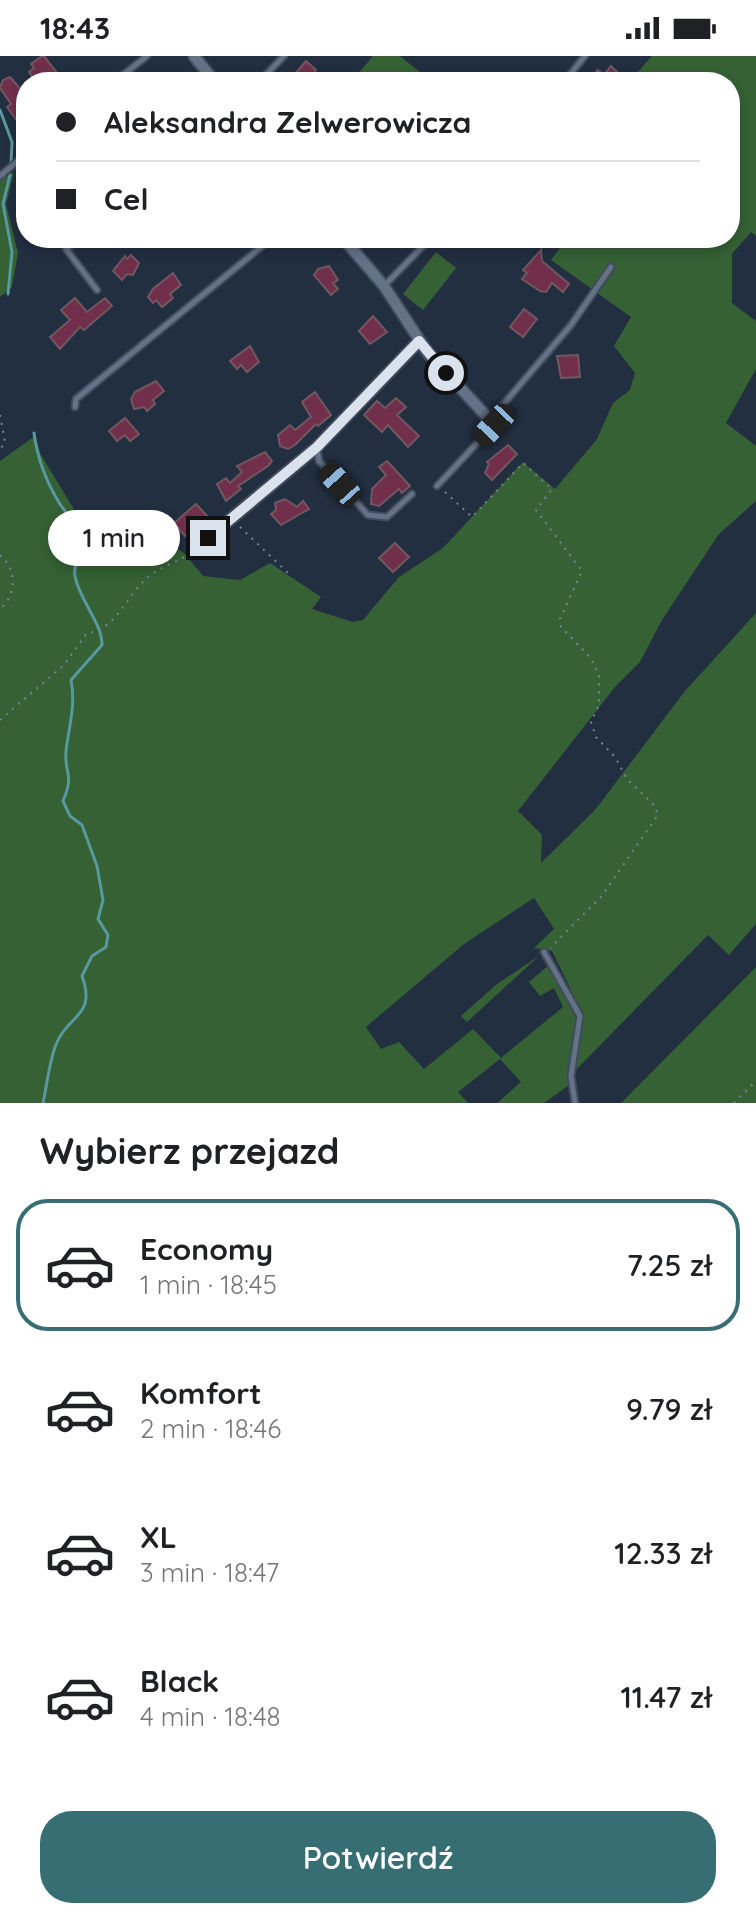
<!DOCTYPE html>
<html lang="pl">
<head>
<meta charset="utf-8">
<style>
	:root { --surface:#fff; --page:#f6f6f6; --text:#202124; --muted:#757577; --line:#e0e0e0; --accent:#366e73 }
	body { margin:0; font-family:Quicksand,sans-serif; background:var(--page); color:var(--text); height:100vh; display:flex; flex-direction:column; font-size:30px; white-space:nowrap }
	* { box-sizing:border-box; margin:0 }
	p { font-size:26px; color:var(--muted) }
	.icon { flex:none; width:44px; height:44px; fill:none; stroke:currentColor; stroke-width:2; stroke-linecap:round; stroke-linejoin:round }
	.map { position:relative; height:1047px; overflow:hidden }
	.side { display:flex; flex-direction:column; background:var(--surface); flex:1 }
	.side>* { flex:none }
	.banner { position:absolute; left:16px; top:16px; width:724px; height:176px; border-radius:32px; box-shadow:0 4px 12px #0003; display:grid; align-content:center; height:176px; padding:0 40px; background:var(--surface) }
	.end { position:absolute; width:36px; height:36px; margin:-18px; border:10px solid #dae2ee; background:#111; box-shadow:0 0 0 4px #111 }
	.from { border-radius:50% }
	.bubble { position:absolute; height:56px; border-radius:28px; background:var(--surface); box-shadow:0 4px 12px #0003; font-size:26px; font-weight:600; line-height:56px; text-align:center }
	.car { position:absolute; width:24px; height:48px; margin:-24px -12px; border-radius:10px; box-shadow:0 0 6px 2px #0007; background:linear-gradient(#222 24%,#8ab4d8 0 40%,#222 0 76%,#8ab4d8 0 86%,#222 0) }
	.banner b { display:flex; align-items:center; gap:28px; height:76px; font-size:30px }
	.banner b+b { border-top:2px solid var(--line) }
	.banner i { width:20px; height:20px; background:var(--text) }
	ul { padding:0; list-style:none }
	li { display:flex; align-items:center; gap:24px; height:132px; margin:0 16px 12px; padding:0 24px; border:4px solid transparent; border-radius:32px }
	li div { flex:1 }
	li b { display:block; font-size:30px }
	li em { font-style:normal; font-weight:600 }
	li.on { border-color:var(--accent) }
	li>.icon { width:72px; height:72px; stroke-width:1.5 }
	h2 { padding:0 40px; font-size:36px; line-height:96px }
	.action { display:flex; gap:16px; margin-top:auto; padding:16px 40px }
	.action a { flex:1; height:92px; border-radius:32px; background:var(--accent); color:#fff; font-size:32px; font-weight:600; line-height:92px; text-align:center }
	.status { display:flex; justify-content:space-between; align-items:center; height:56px; padding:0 40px; background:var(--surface); direction:ltr }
	.status svg { height:22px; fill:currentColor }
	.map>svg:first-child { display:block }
</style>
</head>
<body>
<div class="status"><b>18:43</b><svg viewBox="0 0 49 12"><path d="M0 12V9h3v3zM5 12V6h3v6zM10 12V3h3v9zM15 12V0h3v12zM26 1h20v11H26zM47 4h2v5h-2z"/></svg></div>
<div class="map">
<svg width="756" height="1047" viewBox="0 0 756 1047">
	<rect width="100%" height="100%" fill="#222f41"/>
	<g fill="#356135">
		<path d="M 373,0 L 400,0 L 421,17 L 413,26 L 351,26 Z"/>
		<path d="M 652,0 L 756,0 L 756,180 L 751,176 L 732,198 L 732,247 L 756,265 L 756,313 L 726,367 L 756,390 L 756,445 L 719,478 L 662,564 L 640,606 L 615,631 L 518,755 L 542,779 L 541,807 L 595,754 L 685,635 L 756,557 L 756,868 L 729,899 L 708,879 L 573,1017 C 587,953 579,952 552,895 L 534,892 L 554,873 L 534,842 L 464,888 L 366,971 L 381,993 L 399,986 L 424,1013 L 473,973 L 501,1002 L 563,951 L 554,932 L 540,940 L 529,926 L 550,908 L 576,962 L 568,1030 L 544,1047 L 497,1047 L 521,1026 L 500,1003 L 458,1036 L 468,1047 L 0,1047 L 0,405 L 35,380 L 41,399 L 89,478 L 124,460 L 184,497 L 203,520 L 240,524 L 270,507 L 321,541 L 312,553 L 353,566 L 363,564 L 399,521 L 443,492 L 523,406 L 555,433 L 597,383 L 613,347 L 630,334 L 635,317 L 614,290 L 631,261 L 551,204 L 567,182 L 730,182 L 730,26 L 629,26 Z"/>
		<path d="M 14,116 L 6,148 L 18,197 L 12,231 L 0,241 L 0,124 Z"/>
		<path d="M 436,196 L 456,212 L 423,254 L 403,238 Z"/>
		<path d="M 539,900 L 467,966 L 461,960 L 497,928 Z"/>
		<path d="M 756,911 L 756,1047 L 621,1047 Z"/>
	</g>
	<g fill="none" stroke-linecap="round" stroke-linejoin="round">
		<g stroke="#58989f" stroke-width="3">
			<path d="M 0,54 L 12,86 L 11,107"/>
			<path d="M 8,238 L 12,196 L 3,148 L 10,119"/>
			<path d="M 34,377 C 37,401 47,428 60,448 C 66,458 78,468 83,478 C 88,492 72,505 75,520 C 79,544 102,566 102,589 L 71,624 C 76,650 69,669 66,695 C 64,719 75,717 63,745 L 70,760 L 82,769 L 97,810 L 103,844 L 98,863 L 108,879 L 106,891 L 92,900 L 82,920 C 97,961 67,958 55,991 C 49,1008 47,1029 43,1047"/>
		</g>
	</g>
	<g fill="#712f4c" stroke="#715760" stroke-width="2">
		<path d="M 42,0 L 44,0 L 64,26 L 36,26 L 29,16 L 34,12 L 31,8 Z"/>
		<path d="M 306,5 L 316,14 L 313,19 L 306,26 L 288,26 Z"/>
		<path d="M 611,10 L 627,26 L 588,26 L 598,14 L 604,19 Z"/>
		<path d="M 10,21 L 26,39 L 26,65 L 20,69 L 7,51 L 11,48 L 0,32 L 3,24 Z"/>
		<path d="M 541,194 L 542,205 L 569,228 L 563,236 L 552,227 L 546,236 L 540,235 L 522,223 L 527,217 L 523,214 Z"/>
		<path d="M 131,199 L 139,207 L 133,219 L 127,218 L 122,224 L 113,215 L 125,200 L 127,203 Z"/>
		<path d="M 329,210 L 338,224 L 333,227 L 338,233 L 331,239 L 314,219 L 318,213 Z"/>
		<path d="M 173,217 L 181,229 L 170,238 L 173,242 L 162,251 L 156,244 L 153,247 L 148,241 L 153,233 Z"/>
		<path d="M 75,242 L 87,256 L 105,242 L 112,250 L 84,274 L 80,271 L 60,293 L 50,281 L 70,264 L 61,254 Z"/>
		<path d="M 524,253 L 537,263 L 523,281 L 510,271 Z"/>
		<path d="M 373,260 L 387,276 L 370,288 L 359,275 Z"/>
		<path d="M 250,290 L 259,306 L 247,316 L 241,309 L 237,313 L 230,305 Z"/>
		<path d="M 578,299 L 580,321 L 561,322 L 557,300 Z"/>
		<path d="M 156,325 L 164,335 L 153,344 L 155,348 L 147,355 L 144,351 L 134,353 L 131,343 L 135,336 Z"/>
		<path d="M 315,336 L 331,359 L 318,370 L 316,368 L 295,389 L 288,393 L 280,390 L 278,379 L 290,369 L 295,374 L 311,361 L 302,346 Z"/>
		<path d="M 396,342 L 406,351 L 397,359 L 419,380 L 408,391 L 388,369 L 382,376 L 364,359 L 377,345 L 385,352 Z"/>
		<path d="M 125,362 L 139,378 L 130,385 L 125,379 L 117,385 L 109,375 Z"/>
		<path d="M 508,389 L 517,398 L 492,424 L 485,417 L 489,408 L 487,406 Z"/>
		<path d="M 265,396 L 272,405 L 268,410 L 238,430 L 241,433 L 226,445 L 217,428 L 226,422 L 230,427 L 242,416 L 237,410 Z"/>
		<path d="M 387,405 L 410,430 L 402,437 L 399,433 L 379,450 L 371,448 L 372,433 L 386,419 L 379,411 Z"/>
		<path d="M 285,443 L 297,451 L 303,445 L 309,453 L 281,469 L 271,458 L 276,454 L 275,447 Z"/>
		<path d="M 196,448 L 208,461 L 185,480 L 174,467 Z"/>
		<path d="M 395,487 L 409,501 L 393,516 L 379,502 Z"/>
	</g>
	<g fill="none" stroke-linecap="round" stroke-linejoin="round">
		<defs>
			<g id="lane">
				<path d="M 114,26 L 147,0"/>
				<path d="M 259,26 L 284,0"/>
				<path d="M 564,26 L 585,0"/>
				<path d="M 0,120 L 26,98"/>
				<path d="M 80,182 L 66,193 L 97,234"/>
				<path d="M 133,187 L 138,182"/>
				<path d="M 384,230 L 431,182"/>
				<path d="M 75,351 L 76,343 L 272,182"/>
				<path d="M 317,392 L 319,405 L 368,459 L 387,461 L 412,438"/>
				<path d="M 437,430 L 494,369 L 490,364 L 571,269 L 611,211"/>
				<path d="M 544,896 L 580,960 L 571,1020 L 575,1047"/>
			</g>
			<g id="street">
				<path d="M 194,0 L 215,26"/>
				<path d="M 343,182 L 384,230 L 428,297 L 490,364"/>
				<path d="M 208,482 L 317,391 L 419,285"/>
			</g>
		</defs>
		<use href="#lane" stroke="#414b5b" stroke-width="9"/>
		<use href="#street" stroke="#414b5b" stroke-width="14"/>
		<g stroke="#788292" stroke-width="2" stroke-dasharray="2 6" stroke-linecap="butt">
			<path d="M 0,359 L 5,386 L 0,394"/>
			<path d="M 445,436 L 472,461 L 523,407 L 552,433 L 536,454 L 582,515 L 560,563 L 561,571 L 590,601 L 599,619 L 599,649 L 591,666 L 596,681 L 615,701 L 627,723 L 654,749 L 658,759 L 601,841 L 550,892"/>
			<path d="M 240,471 L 288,517"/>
			<path d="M 0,499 C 17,513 17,539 0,553"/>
			<path d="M 0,664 L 64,609 L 87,577 C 115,575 127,539 147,522 C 163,508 187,504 202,488"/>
			<path d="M 734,1047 L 756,1025"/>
		</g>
		<use href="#lane" stroke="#637287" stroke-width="5"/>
		<use href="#street" stroke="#637287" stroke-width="10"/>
	</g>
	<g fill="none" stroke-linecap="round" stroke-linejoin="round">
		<path stroke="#dae2ee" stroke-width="10" d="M 208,482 L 317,391 L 419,285 L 446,317"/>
	</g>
</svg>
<i class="end from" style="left:446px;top:317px"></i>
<i class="end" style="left:208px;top:482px"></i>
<div class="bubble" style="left:48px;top:454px;width:132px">1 min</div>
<i class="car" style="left:494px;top:369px;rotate:223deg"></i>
<i class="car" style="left:340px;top:428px;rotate:318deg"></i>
<div class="banner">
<b><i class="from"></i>Aleksandra Zelwerowicza</b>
<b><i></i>Cel</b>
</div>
</div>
<section class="side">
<h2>Wybierz przejazd</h2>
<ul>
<li class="on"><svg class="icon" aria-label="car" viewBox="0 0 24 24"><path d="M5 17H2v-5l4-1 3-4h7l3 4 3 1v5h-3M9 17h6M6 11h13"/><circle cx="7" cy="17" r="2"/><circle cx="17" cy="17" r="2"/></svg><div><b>Economy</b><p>1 min · 18:45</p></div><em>7.25 zł</em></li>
<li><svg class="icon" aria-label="car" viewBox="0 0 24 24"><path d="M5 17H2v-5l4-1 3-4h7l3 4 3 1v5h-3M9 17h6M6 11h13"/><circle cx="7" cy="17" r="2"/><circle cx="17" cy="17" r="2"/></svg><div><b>Komfort</b><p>2 min · 18:46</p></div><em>9.79 zł</em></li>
<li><svg class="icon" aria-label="car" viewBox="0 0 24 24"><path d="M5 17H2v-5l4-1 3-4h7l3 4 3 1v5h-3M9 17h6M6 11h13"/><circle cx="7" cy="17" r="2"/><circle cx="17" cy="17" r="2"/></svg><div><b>XL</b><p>3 min · 18:47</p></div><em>12.33 zł</em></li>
<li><svg class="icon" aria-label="car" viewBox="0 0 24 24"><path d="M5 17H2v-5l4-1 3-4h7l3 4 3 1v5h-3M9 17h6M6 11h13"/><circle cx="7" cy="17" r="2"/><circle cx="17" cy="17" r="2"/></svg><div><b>Black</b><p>4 min · 18:48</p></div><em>11.47 zł</em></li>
</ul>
<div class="action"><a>Potwierdź</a></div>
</section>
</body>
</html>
